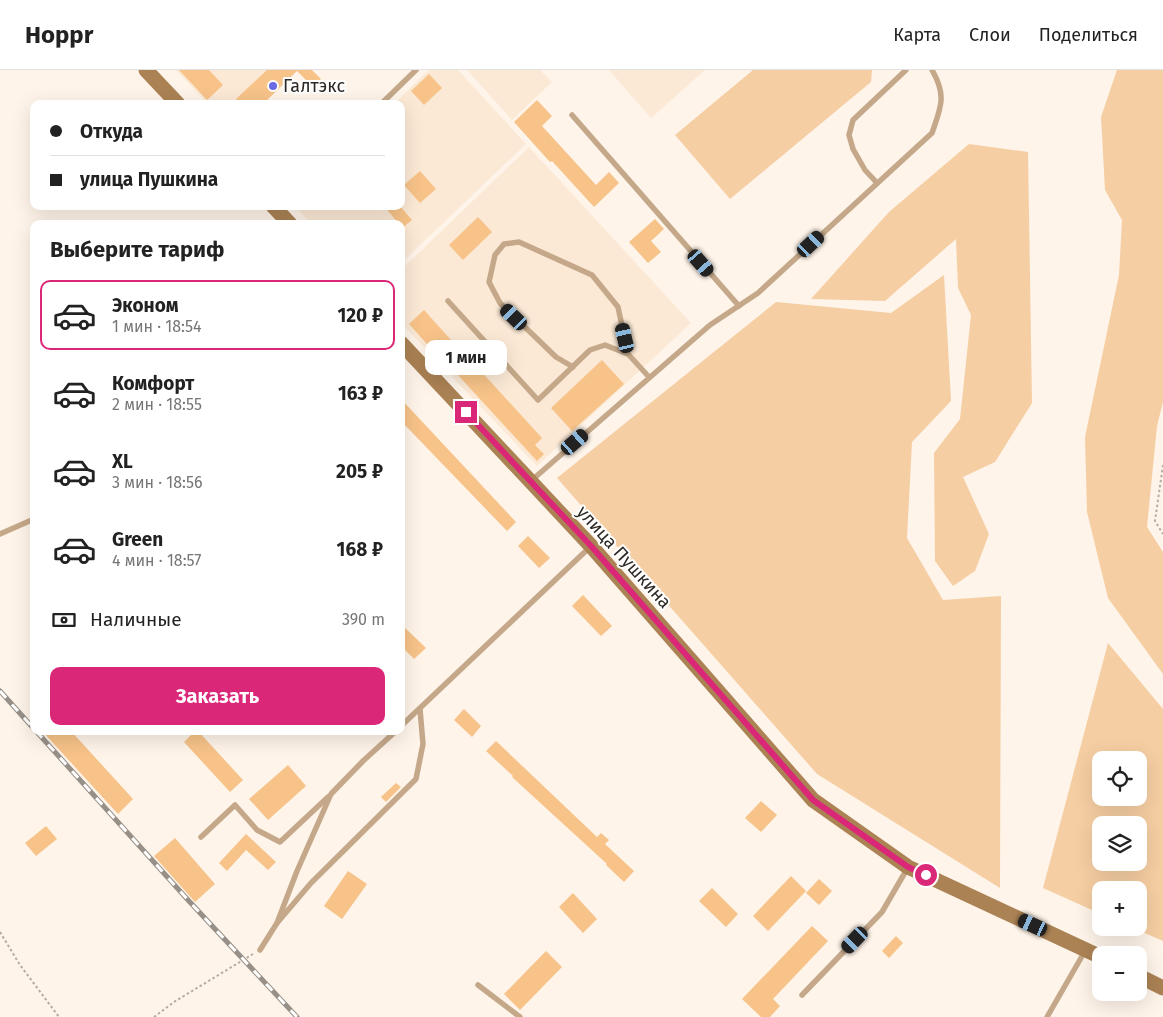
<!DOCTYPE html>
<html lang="ru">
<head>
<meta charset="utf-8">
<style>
	:root { --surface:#fff; --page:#f2f2f2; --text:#222; --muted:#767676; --line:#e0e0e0; --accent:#db2777 }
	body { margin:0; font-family:"Fira Sans",sans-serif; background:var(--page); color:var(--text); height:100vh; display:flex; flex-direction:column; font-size:19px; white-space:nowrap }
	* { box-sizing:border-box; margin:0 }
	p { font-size:16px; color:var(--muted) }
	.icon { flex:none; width:28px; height:28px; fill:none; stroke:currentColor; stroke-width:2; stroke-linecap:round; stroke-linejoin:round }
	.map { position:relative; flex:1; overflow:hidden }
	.side { position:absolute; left:30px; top:150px; width:375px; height:515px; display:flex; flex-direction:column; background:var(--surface); border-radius:10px; box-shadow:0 5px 20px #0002 }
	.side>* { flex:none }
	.guide { position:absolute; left:30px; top:30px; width:375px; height:110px; border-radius:10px; box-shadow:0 5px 20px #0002; display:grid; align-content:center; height:110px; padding:0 20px; background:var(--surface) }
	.fabs { position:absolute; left:1092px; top:681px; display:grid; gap:10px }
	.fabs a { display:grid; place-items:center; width:55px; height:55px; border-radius:10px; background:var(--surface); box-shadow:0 5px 20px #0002; font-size:25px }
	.end { position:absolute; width:22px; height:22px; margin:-11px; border:6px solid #db2777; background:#fff; box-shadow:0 0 0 2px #fff }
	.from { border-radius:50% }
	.bubble { position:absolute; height:35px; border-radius:10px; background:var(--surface); box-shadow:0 5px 20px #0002; font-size:16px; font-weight:700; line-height:35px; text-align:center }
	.car { position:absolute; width:15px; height:30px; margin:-15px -8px; border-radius:6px; box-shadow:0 0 4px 1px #0007; background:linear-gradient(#222 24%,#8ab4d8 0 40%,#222 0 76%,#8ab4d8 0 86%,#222 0) }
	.guide b { display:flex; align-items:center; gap:18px; height:48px; font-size:19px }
	.guide b+b { border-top:1px solid var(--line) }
	.guide i { width:12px; height:12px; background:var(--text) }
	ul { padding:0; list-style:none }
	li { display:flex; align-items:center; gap:15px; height:70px; margin:0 10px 8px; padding:0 10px; border:2px solid transparent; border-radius:10px }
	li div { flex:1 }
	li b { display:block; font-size:19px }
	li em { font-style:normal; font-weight:700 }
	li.selected { border-color:var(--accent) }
	li>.icon { width:45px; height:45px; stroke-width:1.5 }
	h2 { padding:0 20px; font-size:22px; line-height:60px }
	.pay { display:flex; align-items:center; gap:12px; height:55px; padding:0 20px; font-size:19px }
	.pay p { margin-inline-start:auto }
	.cta { display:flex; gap:10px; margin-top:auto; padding:10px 20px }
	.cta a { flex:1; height:58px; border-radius:10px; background:var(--accent); color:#fff; font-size:20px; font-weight:700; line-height:58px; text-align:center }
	header { display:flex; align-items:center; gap:30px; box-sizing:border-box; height:70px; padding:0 25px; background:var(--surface); border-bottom:1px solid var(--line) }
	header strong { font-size:24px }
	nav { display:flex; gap:28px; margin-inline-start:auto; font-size:18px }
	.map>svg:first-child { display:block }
</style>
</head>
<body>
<header>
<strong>Hoppr</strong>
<nav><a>Карта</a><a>Слои</a><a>Поделиться</a></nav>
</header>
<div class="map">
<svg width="1163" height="947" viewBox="0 0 1163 947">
	<rect width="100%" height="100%" fill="#fef4e9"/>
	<g fill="#fbe9d5">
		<path d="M 176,0 L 268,0 L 241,34 L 208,34 Z"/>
		<path d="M 429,0 L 458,0 L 526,74 L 401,193 L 401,154 L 311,154 L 295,136 L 401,136 L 401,34 L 394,34 Z"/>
		<path d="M 467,0 L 540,0 L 552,12 L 512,50 Z"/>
		<path d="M 609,0 L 705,0 L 651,48 Z"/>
		<path d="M 529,77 L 691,253 L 537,396 L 401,253 L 401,200 Z"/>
	</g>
	<g fill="#f6cea3" fill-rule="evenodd">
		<path d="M 753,0 L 872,0 L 871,12 L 730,129 L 675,65 Z"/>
		<path d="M 1117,0 L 1163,0 L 1163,332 L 1157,356 L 1147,457 L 1163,482 L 1163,604 L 1108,528 L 1087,442 L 1085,367 L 1119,205 L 1122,150 L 1105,120 L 1101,47 Z"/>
		<path d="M 969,74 L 1028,82 L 1032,333 L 995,392 L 963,407 L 989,464 L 975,501 L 953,516 L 935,491 L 934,383 L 960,349 L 971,245 L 958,218 L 956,169 L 885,231 L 811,229 L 889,142 Z"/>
		<path d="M 944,205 L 951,331 L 912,372 L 907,468 L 943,530 L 1001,526 L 1000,818 L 817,704 L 557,408 L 776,232 L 891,243 Z"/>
		<path d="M 1108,573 L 1163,639 L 1163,871 L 1133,858 L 1139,858 L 1139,820 L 1101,820 L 1101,844 L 1043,818 ZM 1101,690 L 1139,690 L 1139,728 L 1101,728 ZM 1101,755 L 1139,755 L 1139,792 L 1101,792 Z"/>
	</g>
	<g fill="#f7c389">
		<path d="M 179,0 L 209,0 L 223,15 L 207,30 Z"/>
		<path d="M 267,0 L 312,0 L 321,9 L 313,17 L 297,1 L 263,34 L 241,34 L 236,29 Z"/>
		<path d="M 429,4 L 442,18 L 424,35 L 411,21 Z"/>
		<path d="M 537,30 L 552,46 L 542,56 L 596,115 L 609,102 L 619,113 L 594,137 L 552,91 L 550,92 L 514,52 Z"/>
		<path d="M 420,101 L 436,119 L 420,133 L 404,115 Z"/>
		<path d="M 393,136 L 400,136 L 412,150 L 402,158 L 401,154 L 399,154 L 388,141 Z"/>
		<path d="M 478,147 L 492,162 L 463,190 L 449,175 Z"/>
		<path d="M 655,149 L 664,159 L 651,171 L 661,182 L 648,193 L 629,172 Z"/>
		<path d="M 424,240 L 451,270 L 436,284 L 409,254 Z"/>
		<path d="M 602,290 L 624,314 L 572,361 L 551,338 Z"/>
		<path d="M 464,297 L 470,303 L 477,297 L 542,368 L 535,375 L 544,384 L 537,391 L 457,304 Z"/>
		<path d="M 401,329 L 516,452 L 507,461 L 401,351 Z"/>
		<path d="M 528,466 L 550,488 L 539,498 L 518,476 Z"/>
		<path d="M 583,525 L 612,556 L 601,566 L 572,536 Z"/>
		<path d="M 401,554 L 426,578 L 414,589 L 401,576 Z"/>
		<path d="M 464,639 L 481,656 L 472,667 L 454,650 Z"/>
		<path d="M 42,661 L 71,661 L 133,729 L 118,744 Z"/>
		<path d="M 195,661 L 198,661 L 243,710 L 230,722 L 184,672 Z"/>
		<path d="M 496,671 L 597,767 L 601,763 L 609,770 L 605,774 L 634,801 L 624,812 L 606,795 L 607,794 L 512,707 L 513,706 L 486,681 Z"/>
		<path d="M 288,695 L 306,716 L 268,750 L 249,729 Z"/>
		<path d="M 396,713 L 401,717 L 386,732 L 381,727 Z"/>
		<path d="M 761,731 L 777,745 L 761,762 L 745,748 Z"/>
		<path d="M 46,756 L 57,769 L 36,786 L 25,773 Z"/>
		<path d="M 246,764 L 276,792 L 268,800 L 246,780 L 227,801 L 219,793 Z"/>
		<path d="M 175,768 L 215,814 L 195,832 L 154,786 Z"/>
		<path d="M 348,801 L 367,814 L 342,849 L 324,836 Z"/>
		<path d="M 791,806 L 806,821 L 768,861 L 753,846 Z"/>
		<path d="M 819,809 L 832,821 L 819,835 L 806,823 Z"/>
		<path d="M 712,818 L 738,844 L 726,857 L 699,831 Z"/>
		<path d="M 573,823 L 597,849 L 583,863 L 559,837 Z"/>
		<path d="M 812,856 L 828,871 L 773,929 L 780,936 L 770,947 L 761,947 L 742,929 Z"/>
		<path d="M 896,866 L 903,873 L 889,888 L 882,881 Z"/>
		<path d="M 546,881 L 562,897 L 520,940 L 504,924 Z"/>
	</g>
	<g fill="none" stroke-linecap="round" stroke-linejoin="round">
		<g stroke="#b4aca3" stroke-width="2" stroke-dasharray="2.5 2.5" stroke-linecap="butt">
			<path d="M 1163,395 L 1155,451 L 1163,464"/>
			<path d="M 0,862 L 20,895 L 59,947"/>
			<path d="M 154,947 L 174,932 L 253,884"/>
		</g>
		<g stroke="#c5a88a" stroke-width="5.5">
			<path d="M 381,34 L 416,0"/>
			<path d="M 572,45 L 739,236"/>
			<path d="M 877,113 L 865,100 L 853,79 L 849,65 L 853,50 L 906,0"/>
			<path d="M 448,231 L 538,330 L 590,280 L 605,275 L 628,284 L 649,307"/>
			<path d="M 573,297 L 556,287 L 500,233 L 489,212 L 495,185 L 504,174 L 519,172 L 592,205 L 618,237 L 628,284"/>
			<path d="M 532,410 L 710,255 L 758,223 L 932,63 C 941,37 947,26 932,0"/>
			<path d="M 0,464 L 34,449"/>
			<path d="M 401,656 L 590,477"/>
			<path d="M 201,767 L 235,735 L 257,760 L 280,772 L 328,727"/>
			<path d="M 277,853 L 311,813 L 416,709 L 423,674 L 420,639"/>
			<path d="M 260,880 L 277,853 L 297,801 L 331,724 L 363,691 L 396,661"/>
			<path d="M 478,915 L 520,947"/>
			<path d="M 802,925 L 882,842 L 907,799"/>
			<path d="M 1047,947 L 1085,881"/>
		</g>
		<g stroke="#ab8254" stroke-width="15">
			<path d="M 146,0 L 178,34"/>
			<path d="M 273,136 L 290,154"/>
			<path d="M 401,273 L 591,476 L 813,730 L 908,797 L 1101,887"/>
			<path d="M 1139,906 L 1163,918"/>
		</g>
		<defs>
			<g id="rail">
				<path d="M 0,621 L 34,659"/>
				<path d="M 36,661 L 188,830 L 297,947"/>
			</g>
		</defs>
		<use href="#rail" stroke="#979088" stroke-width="5"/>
		<use href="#rail" stroke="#fff" stroke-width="3" stroke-dasharray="9" stroke-linecap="butt"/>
	</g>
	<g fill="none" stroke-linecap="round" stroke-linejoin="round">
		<path stroke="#db2777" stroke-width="6" d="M 466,342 L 591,476 L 813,730 L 908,797 L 926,805"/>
	</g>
	<circle fill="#6a6ae4" stroke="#fff" stroke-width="2" cx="273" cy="16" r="5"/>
	<g text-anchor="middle" stroke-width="4" stroke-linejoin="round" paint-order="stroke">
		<g font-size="18" fill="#2d2823" stroke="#fff" text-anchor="start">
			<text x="283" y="22">Галтэкс</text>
		</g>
		<g font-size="18" fill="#2d2823" stroke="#fff">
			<text transform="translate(624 487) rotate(48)" y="6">улица Пушкина</text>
		</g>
	</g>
</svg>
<div class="fabs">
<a><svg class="icon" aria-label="locate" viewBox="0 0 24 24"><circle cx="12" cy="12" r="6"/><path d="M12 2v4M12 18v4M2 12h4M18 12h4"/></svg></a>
<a><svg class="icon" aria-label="layers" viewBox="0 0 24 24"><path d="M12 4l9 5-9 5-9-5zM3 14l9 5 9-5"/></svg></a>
<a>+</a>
<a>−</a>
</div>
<i class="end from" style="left:926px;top:805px"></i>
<i class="end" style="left:466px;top:342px"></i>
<div class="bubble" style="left:425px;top:270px;width:82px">1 мин</div>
<i class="car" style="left:811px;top:174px;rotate:47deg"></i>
<i class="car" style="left:701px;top:193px;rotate:139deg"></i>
<i class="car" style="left:514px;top:247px;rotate:314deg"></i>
<i class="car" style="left:625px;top:268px;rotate:347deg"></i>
<i class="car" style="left:575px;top:372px;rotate:49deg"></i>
<i class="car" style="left:1033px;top:855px;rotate:295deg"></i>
<i class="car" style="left:855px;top:870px;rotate:224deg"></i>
<div class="guide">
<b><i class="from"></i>Откуда</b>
<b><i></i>улица Пушкина</b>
</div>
<section class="side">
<h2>Выберите тариф</h2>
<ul>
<li class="selected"><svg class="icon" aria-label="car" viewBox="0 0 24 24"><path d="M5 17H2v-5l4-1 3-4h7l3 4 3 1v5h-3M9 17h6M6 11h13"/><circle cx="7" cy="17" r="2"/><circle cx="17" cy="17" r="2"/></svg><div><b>Эконом</b><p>1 мин · 18:54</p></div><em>120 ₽</em></li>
<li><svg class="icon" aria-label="car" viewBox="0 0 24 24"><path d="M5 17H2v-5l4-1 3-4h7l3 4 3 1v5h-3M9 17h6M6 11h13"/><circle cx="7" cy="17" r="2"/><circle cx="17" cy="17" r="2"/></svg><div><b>Комфорт</b><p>2 мин · 18:55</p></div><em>163 ₽</em></li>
<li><svg class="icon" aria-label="car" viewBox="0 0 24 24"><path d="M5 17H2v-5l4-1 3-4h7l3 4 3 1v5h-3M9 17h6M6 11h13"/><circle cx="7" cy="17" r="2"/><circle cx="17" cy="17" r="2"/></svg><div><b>XL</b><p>3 мин · 18:56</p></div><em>205 ₽</em></li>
<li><svg class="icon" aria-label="car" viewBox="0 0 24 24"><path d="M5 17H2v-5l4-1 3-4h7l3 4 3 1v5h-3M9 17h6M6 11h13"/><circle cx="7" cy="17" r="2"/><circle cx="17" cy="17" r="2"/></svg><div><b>Green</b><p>4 мин · 18:57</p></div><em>168 ₽</em></li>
</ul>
<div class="pay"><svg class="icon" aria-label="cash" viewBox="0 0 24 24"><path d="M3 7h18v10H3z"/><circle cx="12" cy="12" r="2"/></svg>Наличные<p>390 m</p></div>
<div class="cta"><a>Заказать</a></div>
</section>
</div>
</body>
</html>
